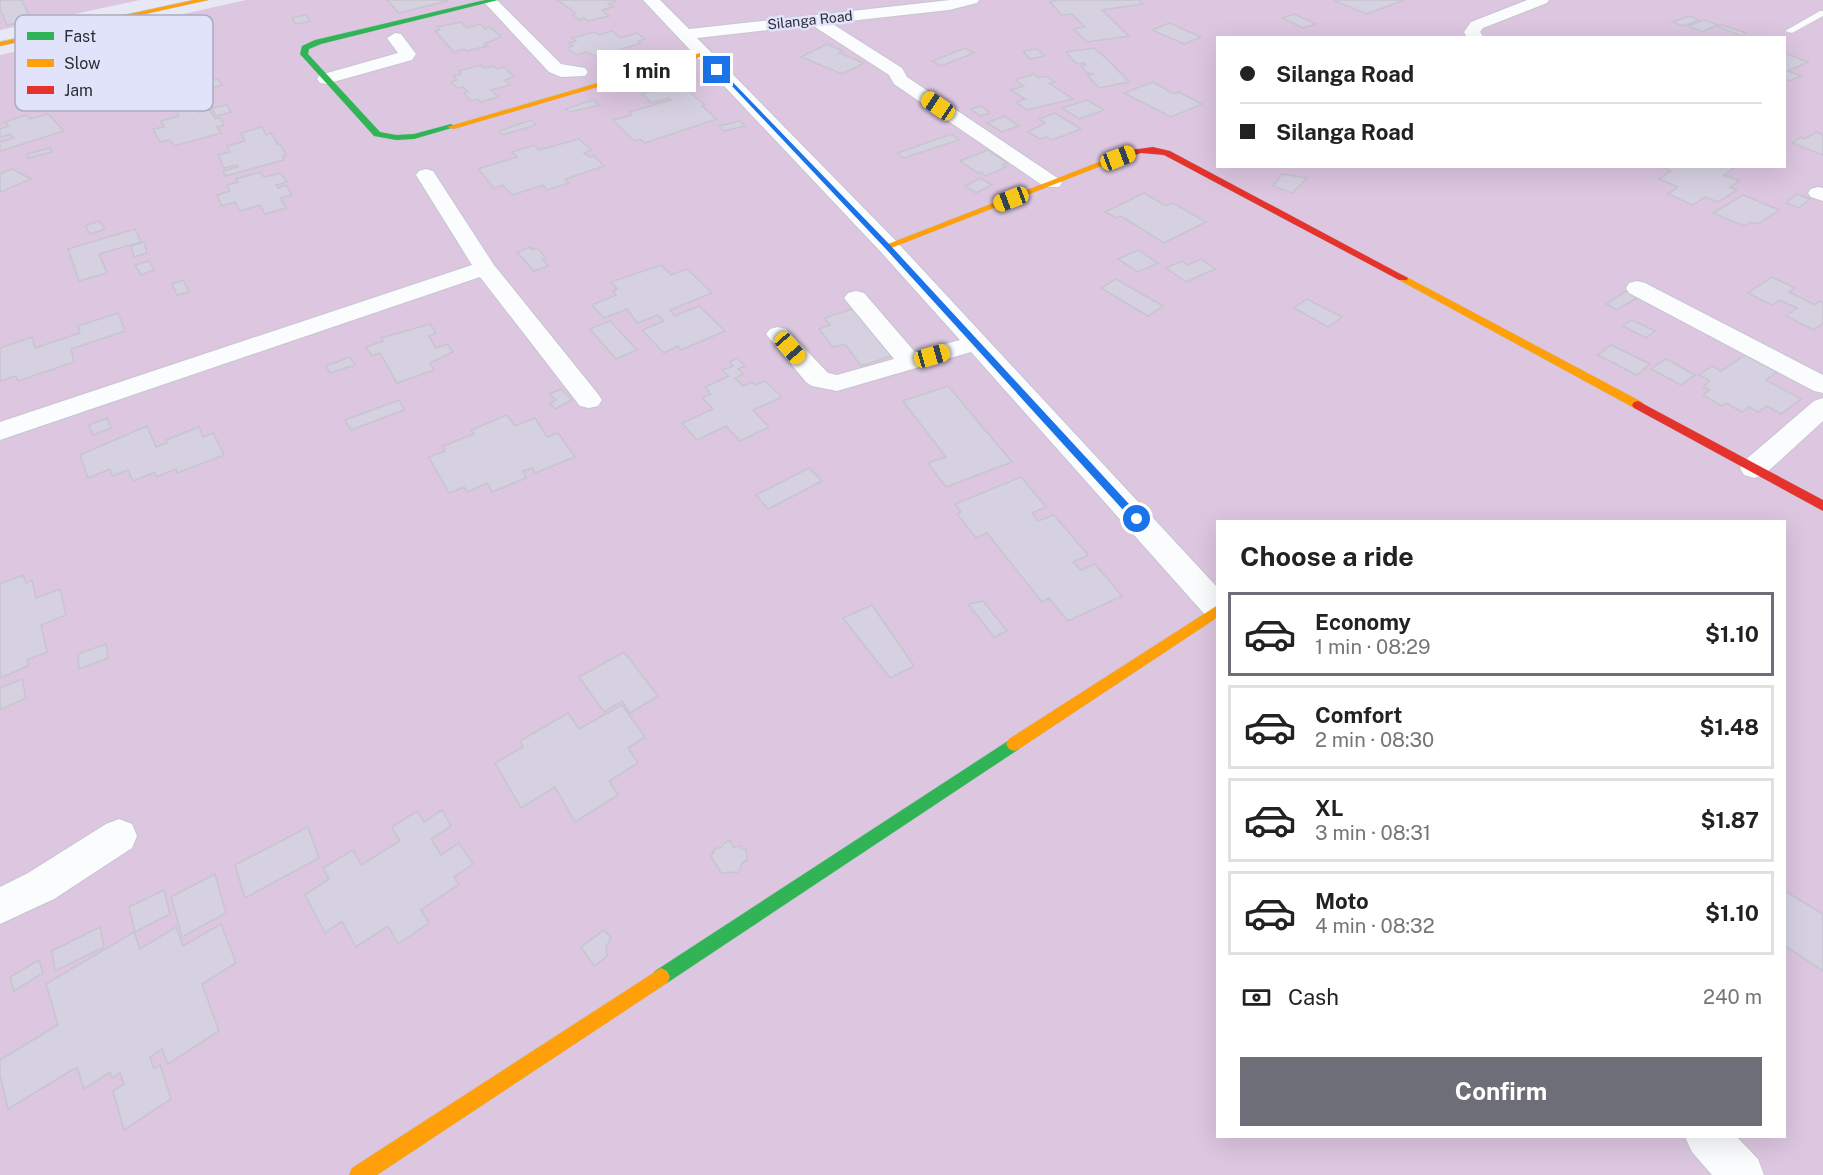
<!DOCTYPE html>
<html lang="en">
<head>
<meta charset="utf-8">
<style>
	:root { --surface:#fff; --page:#f2f2f2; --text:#222; --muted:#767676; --line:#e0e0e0; --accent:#6d6e78 }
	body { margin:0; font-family:"Public Sans",sans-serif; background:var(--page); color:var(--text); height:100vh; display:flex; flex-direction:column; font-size:22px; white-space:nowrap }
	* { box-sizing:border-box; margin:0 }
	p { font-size:20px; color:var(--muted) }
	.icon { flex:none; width:33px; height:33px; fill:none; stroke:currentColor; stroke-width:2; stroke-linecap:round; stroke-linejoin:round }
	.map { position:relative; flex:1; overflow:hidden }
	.panel { position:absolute; left:1216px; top:520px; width:570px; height:618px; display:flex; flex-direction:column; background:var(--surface); border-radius:0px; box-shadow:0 6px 24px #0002 }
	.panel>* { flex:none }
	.banner { position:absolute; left:1216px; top:36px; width:570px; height:132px; border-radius:0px; box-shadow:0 6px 24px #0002; display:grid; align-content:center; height:132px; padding:0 24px; background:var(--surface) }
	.end { position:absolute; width:27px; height:27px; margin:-14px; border:8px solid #1a73e8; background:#fff; box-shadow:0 0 0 3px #fff }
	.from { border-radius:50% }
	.bubble { position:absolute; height:42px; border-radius:0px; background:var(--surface); box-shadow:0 6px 24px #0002; font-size:20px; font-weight:700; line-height:42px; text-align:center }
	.car { position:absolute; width:18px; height:36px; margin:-18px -9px; border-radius:8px; box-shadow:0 0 4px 2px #0007; background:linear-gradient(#f5c518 24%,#345 0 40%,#f5c518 0 76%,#345 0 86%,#f5c518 0) }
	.banner b { display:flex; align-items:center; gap:21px; height:57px; font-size:22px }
	.banner b+b { border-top:2px solid var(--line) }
	.banner i { width:15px; height:15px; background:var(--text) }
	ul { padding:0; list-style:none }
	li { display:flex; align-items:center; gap:18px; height:84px; margin:0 12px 9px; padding:0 12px; border:3px solid var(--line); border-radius:0px }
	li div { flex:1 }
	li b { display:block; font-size:22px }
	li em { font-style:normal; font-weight:700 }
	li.selected { border-color:var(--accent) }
	li>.icon { width:54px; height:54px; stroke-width:1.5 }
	h2 { padding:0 24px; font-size:27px; line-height:72px }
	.pay { display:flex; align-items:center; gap:15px; height:66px; padding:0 24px; font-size:22px }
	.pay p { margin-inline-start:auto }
	.action { display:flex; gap:12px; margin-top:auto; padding:12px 24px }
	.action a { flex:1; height:69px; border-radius:0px; background:var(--accent); color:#fff; font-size:24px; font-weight:700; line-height:69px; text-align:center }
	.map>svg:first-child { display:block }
</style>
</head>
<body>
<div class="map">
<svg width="1823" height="1175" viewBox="0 0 1823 1175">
	<rect width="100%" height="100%" fill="#e7e8f4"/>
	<g fill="#dcc6e0" fill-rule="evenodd">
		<path d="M 0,0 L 140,0 L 0,30 Z"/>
		<path d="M 246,0 L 1823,0 L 1823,1175 L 0,1175 L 0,55 ZM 1218,38 L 1785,38 L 1785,166 L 1218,166 ZM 1218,522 L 1785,522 L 1785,1137 L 1218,1137 Z"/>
	</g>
	<g fill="#d5d1e1" stroke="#c7c5cf" stroke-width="1.5">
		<path d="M 6,0 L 22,0 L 31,20 L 7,25 L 0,9 L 0,1 Z"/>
		<path d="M 387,0 L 446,0 L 447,1 L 399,13 Z"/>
		<path d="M 557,0 L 614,0 L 616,1 L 608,4 L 613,7 L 602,10 L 609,16 L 588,21 L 584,18 L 579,20 L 573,14 L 576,13 Z"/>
		<path d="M 1058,0 L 1139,0 L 1143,4 L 1102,10 L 1129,36 L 1087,42 L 1073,29 L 1085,27 L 1072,14 L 1062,15 L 1050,2 Z"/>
		<path d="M 1337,0 L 1404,0 L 1367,14 L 1335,1 Z"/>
		<path d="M 1294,14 L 1316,24 L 1303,28 L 1282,18 Z"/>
		<path d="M 306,15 L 310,21 L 296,24 L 292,18 Z"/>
		<path d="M 1689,16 L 1699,20 L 1683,26 L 1673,22 Z"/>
		<path d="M 1704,20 L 1718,25 L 1702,32 L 1688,26 Z"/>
		<path d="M 461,22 L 467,28 L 480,24 L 485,29 L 490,27 L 501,37 L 484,44 L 487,46 L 467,51 L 464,49 L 454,52 L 435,31 L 440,30 L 437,27 Z"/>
		<path d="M 1169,23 L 1201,37 L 1184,44 L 1152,30 Z"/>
		<path d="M 1722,25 L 1746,33 L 1742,36 L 1718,27 Z"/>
		<path d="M 612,31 L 621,38 L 637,33 L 645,39 L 638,41 L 641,43 L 597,57 L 586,52 L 577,55 L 567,48 L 573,46 L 569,43 L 576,41 L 572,38 L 594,32 L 599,35 Z"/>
		<path d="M 827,44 L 843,51 L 839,53 L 864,63 L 842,74 L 801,57 Z"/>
		<path d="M 965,48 L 974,53 L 941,66 L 932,61 Z"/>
		<path d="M 1094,48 L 1108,60 L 1129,82 L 1099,88 L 1087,75 L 1094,74 L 1088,73 L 1081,66 L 1086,65 L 1085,63 L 1077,64 L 1066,52 Z"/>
		<path d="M 1037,49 L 1044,56 L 1030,59 L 1023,51 Z"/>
		<path d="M 1785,53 L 1808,62 L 1788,71 L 1801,76 L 1790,81 L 1785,79 Z"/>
		<path d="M 481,65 L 484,68 L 493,66 L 497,69 L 504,67 L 514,77 L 505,80 L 510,85 L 491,90 L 498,97 L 480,102 L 478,99 L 471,101 L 464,93 L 468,92 L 463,87 L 457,88 L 451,82 L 457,80 L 453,76 L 461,74 L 459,71 Z"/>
		<path d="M 1034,74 L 1039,78 L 1046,76 L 1055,82 L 1049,83 L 1073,99 L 1027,110 L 1016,102 L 1025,99 L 1011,90 L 1024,86 L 1015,80 Z"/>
		<path d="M 218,79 L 222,85 L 206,90 L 202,83 Z"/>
		<path d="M 1153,82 L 1174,94 L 1179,92 L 1202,104 L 1171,117 L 1124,93 Z"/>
		<path d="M 679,83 L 705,105 L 702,106 L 717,119 L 645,143 L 640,139 L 634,141 L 613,120 L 632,115 L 629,112 L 671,100 L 669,98 L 652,103 L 642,94 Z"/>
		<path d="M 593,100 L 600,105 L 570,112 L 566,109 Z"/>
		<path d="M 1087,100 L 1104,110 L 1079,119 L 1062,108 Z"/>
		<path d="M 196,105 L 199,112 L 209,109 L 215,119 L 220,118 L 224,125 L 217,127 L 221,133 L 174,146 L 170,140 L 160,142 L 153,129 L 164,127 L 161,121 L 179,116 L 176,110 Z"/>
		<path d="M 227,105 L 231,112 L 216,116 L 212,108 Z"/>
		<path d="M 981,106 L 990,113 L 980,116 L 971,109 Z"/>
		<path d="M 1055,113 L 1081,129 L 1052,140 L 1046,137 L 1040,139 L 1028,132 L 1045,123 L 1039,119 Z"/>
		<path d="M 48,114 L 64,131 L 0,151 L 0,142 L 14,138 L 10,134 L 0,137 L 0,129 L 9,126 L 5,122 L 26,115 L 30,119 Z"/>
		<path d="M 1004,116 L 1019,126 L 1002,132 L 987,123 Z"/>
		<path d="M 531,120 L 536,125 L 502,135 L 499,131 Z"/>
		<path d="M 740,121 L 745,126 L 724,131 L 719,126 Z"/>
		<path d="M 262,127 L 266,135 L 271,133 L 278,145 L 280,144 L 286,155 L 283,156 L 284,160 L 225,176 L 223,171 L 238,167 L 237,165 L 224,168 L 218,155 L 230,152 L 227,146 L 245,141 L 241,133 Z"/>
		<path d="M 1816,132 L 1823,135 L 1823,155 L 1792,143 L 1801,137 L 1805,139 Z"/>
		<path d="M 952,134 L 959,140 L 904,158 L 897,153 Z"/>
		<path d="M 579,139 L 591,150 L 584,153 L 589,157 L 594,156 L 604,166 L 565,179 L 569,183 L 547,190 L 543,185 L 512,195 L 503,185 L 494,188 L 478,169 L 517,157 L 512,152 L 534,145 L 539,150 Z"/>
		<path d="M 50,148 L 52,152 L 28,158 L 27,154 Z"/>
		<path d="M 988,150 L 1007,163 L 1002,165 L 1006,167 L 986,176 L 981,172 L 978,173 L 960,161 Z"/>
		<path d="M 1729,166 L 1734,168 L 1724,175 L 1739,181 L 1730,187 L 1737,190 L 1718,202 L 1705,197 L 1693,205 L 1668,194 L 1678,187 L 1659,179 L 1671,171 L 1661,166 Z"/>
		<path d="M 12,169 L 31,179 L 0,192 L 0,174 Z"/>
		<path d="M 260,172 L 264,177 L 281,173 L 287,182 L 276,185 L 278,188 L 286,185 L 292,195 L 280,198 L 286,208 L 265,214 L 260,205 L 240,211 L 235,202 L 222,206 L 217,195 L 230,191 L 227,185 L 238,182 L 236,179 Z"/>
		<path d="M 1282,174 L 1307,178 L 1292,193 L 1273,186 Z"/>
		<path d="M 981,178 L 992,185 L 976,193 L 965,186 Z"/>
		<path d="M 1144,193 L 1166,206 L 1173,203 L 1206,222 L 1164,243 L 1121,216 L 1116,218 L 1105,212 Z"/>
		<path d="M 1797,194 L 1810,199 L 1799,208 L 1786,203 Z"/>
		<path d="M 1743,195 L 1779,210 L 1758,224 L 1751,222 L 1744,226 L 1713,213 Z"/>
		<path d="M 99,221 L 105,229 L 90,234 L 85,226 Z"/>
		<path d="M 135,229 L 141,242 L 99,254 L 107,273 L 79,281 L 68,249 Z"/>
		<path d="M 144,242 L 147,253 L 134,257 L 131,246 Z"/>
		<path d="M 531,247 L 532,250 L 537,248 L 546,258 L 542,259 L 548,266 L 534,271 L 517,252 Z"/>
		<path d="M 1138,250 L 1158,263 L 1138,272 L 1118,259 Z"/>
		<path d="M 1201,259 L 1215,269 L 1186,282 L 1166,268 L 1182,261 L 1188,265 Z"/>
		<path d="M 149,261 L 154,270 L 141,275 L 135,265 Z"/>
		<path d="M 661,265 L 671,275 L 687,269 L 712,293 L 670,310 L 675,316 L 699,306 L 725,331 L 681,350 L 678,346 L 664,353 L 642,330 L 664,321 L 658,315 L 637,323 L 627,309 L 604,318 L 592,305 L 616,295 L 613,291 L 617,289 L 611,282 Z"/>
		<path d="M 1772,277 L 1795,288 L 1789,292 L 1815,305 L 1820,301 L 1823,303 L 1823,323 L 1814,330 L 1786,316 L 1797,308 L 1780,300 L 1772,305 L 1748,293 Z"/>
		<path d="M 1116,279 L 1163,306 L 1148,316 L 1101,288 Z"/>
		<path d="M 183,280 L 189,292 L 177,295 L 172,284 Z"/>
		<path d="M 1631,288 L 1643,294 L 1617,310 L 1606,304 Z"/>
		<path d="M 1307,299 L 1342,317 L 1328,327 L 1294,308 Z"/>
		<path d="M 862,306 L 900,353 L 861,366 L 845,344 L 833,347 L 819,329 L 830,325 L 824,318 Z"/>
		<path d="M 118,313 L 125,331 L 71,349 L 74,362 L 18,381 L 16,376 L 0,381 L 0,348 L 32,337 L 35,348 L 80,333 L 78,326 Z"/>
		<path d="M 1632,320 L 1655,331 L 1646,338 L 1623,326 Z"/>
		<path d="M 610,321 L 637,350 L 616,359 L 590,329 Z"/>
		<path d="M 430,324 L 436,333 L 429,336 L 436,348 L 447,344 L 453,352 L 430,363 L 434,370 L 397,383 L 380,353 L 372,356 L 366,347 L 383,341 L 381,338 Z"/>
		<path d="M 1611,345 L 1650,364 L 1637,375 L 1598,355 Z"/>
		<path d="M 1745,355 L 1777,372 L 1766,380 L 1801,399 L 1781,414 L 1767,406 L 1758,412 L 1749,407 L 1742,412 L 1726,403 L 1722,406 L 1703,395 L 1710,390 L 1703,387 L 1710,381 L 1699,375 L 1712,366 L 1721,371 Z"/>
		<path d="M 350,357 L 355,365 L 330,373 L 326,366 Z"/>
		<path d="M 737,358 L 745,366 L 738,369 L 743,374 L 735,378 L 743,386 L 752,382 L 755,385 L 765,381 L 782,397 L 753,410 L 769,427 L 740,441 L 726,426 L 697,440 L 682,423 L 713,409 L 702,398 L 711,394 L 705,387 L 729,376 L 722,370 L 733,366 L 730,362 Z"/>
		<path d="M 1666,359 L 1695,375 L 1681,385 L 1651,369 Z"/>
		<path d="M 948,386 L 1012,462 L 946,487 L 928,463 L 946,457 L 903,401 Z"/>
		<path d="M 561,389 L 572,400 L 555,409 L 550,403 L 556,400 L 550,394 Z"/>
		<path d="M 399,400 L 404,410 L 351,430 L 345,420 Z"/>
		<path d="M 507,415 L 515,426 L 535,418 L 547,437 L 558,433 L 575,457 L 535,473 L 532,468 L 523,471 L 526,478 L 492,492 L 487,483 L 467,492 L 464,487 L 449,493 L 429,457 L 445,451 L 443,446 L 474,434 L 471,430 Z"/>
		<path d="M 107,418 L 111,428 L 93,435 L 89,425 Z"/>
		<path d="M 147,426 L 156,447 L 167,443 L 166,440 L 199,427 L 203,437 L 213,433 L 224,455 L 177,473 L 176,469 L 156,477 L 155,472 L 133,481 L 128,470 L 112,476 L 110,469 L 88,478 L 80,455 Z"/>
		<path d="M 809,468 L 822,481 L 768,509 L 756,495 Z"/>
		<path d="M 1021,477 L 1046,507 L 1032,513 L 1038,521 L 1054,515 L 1088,555 L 1073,562 L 1081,570 L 1095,564 L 1122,596 L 1068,621 L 1049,598 L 1042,602 L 987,533 L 976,538 L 957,514 L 961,512 L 955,504 Z"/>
		<path d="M 23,575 L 26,583 L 32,580 L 36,598 L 60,589 L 66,615 L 41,625 L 47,652 L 27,660 L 28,666 L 0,678 L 0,584 Z"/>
		<path d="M 983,601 L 1007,631 L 994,637 L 968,604 Z"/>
		<path d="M 872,605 L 914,666 L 890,678 L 843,618 Z"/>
		<path d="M 106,644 L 108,658 L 79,669 L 78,654 Z"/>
		<path d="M 624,652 L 658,696 L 630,713 L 622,701 L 604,712 L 579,677 Z"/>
		<path d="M 22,679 L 26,698 L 0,710 L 0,688 Z"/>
		<path d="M 622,705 L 645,737 L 628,748 L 638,763 L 609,781 L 618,795 L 575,822 L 555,787 L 521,808 L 495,763 L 523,747 L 520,741 L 568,713 L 579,729 Z"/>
		<path d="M 442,810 L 451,826 L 431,839 L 441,855 L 459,843 L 473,864 L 454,877 L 459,884 L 421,910 L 429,923 L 398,944 L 388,926 L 356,947 L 342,921 L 325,933 L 305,895 L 329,879 L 323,868 L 353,850 L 361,865 L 400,841 L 392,827 L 417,811 L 424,822 Z"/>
		<path d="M 308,827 L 319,858 L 245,898 L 235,865 Z"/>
		<path d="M 730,840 L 733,847 L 740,846 L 742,849 L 746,849 L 747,860 L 742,863 L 739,872 L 721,873 L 711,856 L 716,848 L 721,848 L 723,844 Z"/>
		<path d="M 215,874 L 226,913 L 182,937 L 171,897 Z"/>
		<path d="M 164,890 L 170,914 L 135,932 L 129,907 Z"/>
		<path d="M 1785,891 L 1823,914 L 1823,971 L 1785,946 Z"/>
		<path d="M 221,924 L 236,963 L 202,984 L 219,1031 L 168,1064 L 162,1049 L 150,1057 L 154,1069 L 160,1065 L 171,1099 L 124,1130 L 113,1091 L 124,1084 L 120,1073 L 112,1078 L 110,1072 L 84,1089 L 77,1067 L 8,1109 L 0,1075 L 0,1060 L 58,1025 L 46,984 L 134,932 L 140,949 L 176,927 L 183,946 Z"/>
		<path d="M 100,927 L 104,947 L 55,971 L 52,951 Z"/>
		<path d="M 604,930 L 611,938 L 606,947 L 607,956 L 594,966 L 581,947 Z"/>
		<path d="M 39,960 L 43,973 L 14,991 L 10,977 Z"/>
	</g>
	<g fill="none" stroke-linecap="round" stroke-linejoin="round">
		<defs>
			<path id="lane" d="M 1820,11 L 1823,11 L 1823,16 L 1792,33 L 1785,31 Z"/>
			<g id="street">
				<path d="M 482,0 L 497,0 L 561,64 L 585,68 L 588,72 L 585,76 L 561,77 L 549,72 Z"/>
				<path d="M 643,0 L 660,0 L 689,29 L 950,0 L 979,0 L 977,3 L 949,10 L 831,23 L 902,68 L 907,77 L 1059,179 L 1062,183 L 1059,187 L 1045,187 L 894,84 L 889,75 L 812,25 L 697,38 L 896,241 L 1218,588 L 1218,620 L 1207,617 L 971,352 L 837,391 L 812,386 L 806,382 L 770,339 L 766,334 L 770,329 L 778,327 L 786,329 L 828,373 L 837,375 L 894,359 L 848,303 L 844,298 L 848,293 L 856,291 L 864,293 L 915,352 L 960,340 L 880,251 Z"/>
				<path d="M 1527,0 L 1549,0 L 1547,3 L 1483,28 L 1480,32 L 1484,38 L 1467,38 L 1464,32 L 1471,22 Z"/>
				<path d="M 395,33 L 401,34 L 416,54 L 412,60 L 326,84 L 320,83 L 317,79 L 320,75 L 398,53 L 387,38 Z"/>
				<path d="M 426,169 L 433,171 L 494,265 L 598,394 L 602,400 L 598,406 L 589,408 L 580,406 L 480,277 L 0,440 L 0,422 L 472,265 L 416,175 L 419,171 Z"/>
				<path d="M 1818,187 L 1823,188 L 1823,201 L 1811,197 L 1808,193 L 1811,189 Z"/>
				<path d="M 1637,281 L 1645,283 L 1823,375 L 1823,393 L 1814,391 L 1629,293 L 1626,288 L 1629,283 Z"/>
				<path d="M 1823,398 L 1823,421 L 1764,475 L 1754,478 L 1744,475 L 1740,468 L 1744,461 L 1814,401 Z"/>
				<path d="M 119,819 L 132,824 L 137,836 L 132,848 L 54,899 L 0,924 L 0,887 L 28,873 L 106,824 Z"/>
				<path d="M 1685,1137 L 1737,1137 L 1758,1159 L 1764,1175 L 1712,1175 L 1692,1152 Z"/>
			</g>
			<g id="fast">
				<path d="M 485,0 L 498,0 L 321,44 L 309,49 L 308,54 L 380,132 L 396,135 L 414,134 L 451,124 L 455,127 L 414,139 L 396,140 L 374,136 L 300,54 L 302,46 L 315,40 Z"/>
				<path d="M 1014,737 L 1019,739 L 1022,744 L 1019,749 L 667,983 L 661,986 L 655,983 L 652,977 L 655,971 Z"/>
			</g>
			<g id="slow">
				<path d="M 194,0 L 208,0 L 0,46 L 0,42 Z"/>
				<path d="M 700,53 L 707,55 L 454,129 L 447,127 Z"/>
				<path d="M 1112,157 L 1119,159 L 891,248 L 883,246 Z"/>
				<path d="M 1403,275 L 1642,402 L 1644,405 L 1642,408 L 1634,408 L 1399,280 L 1399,276 Z"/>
				<path d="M 1218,605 L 1218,617 L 1019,749 L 1014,751 L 1009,749 L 1006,744 L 1009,739 Z"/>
				<path d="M 661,968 L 667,971 L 670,977 L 667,983 L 377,1175 L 349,1175 L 352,1168 Z"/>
			</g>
			<g id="jam">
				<path d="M 1153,147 L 1170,151 L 1408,278 L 1407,280 L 1399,280 L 1164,155 L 1141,153 L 1115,162 L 1111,159 L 1131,150 Z"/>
				<path d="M 1638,401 L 1823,500 L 1823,511 L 1634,408 L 1632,405 L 1634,402 Z"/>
			</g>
		</defs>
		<use href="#lane" stroke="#c5c6d0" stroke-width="1"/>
		<use href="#street" stroke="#c5c6d0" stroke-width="2"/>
		<use href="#fast" stroke="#c5c6d0" stroke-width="1"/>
		<use href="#slow" stroke="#c5c6d0" stroke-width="1"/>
		<use href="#jam" stroke="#c5c6d0" stroke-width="1"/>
		<use href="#lane" fill="#fbfcfd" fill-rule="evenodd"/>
		<use href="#street" fill="#fbfcfd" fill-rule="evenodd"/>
		<use href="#fast" fill="#30b455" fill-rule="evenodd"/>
		<use href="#slow" fill="#ff9f0a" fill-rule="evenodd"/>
		<use href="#jam" fill="#e5322d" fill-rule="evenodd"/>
	</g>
	<path fill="#1a73e8" d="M 715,68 L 719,68 L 890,245 L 1141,517 L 1141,522 L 1134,522 L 885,248 Z"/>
	<g text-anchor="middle" stroke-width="5" stroke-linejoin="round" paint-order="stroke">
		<g font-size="14" fill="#2c2d36" stroke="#e1e3fa">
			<text transform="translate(810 20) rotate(-6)" y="5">Silanga Road</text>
		</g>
	</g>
	<rect x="15" y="15" width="198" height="96" rx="9" fill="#e1e3fa" stroke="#abacbf" stroke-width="1.5"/>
	<rect x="27" y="32" width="27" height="8" fill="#30b455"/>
	<rect x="27" y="59" width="27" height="8" fill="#ff9f0a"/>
	<rect x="27" y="86" width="27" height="8" fill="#e5322d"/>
	<g font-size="16" fill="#2c2d36">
		<text x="64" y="42">Fast</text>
		<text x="64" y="69">Slow</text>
		<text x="64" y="96">Jam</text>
	</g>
</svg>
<i class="end from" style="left:1137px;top:519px"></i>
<i class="end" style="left:717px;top:70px"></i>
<div class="bubble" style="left:597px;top:50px;width:99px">1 min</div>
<i class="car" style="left:938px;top:106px;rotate:304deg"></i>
<i class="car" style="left:1118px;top:158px;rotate:69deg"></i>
<i class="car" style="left:1011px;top:199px;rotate:249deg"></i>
<i class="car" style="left:790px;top:348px;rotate:139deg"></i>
<i class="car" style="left:932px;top:356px;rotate:74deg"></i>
<div class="banner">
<b><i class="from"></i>Silanga Road</b>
<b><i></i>Silanga Road</b>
</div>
<section class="panel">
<h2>Choose a ride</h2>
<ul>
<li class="selected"><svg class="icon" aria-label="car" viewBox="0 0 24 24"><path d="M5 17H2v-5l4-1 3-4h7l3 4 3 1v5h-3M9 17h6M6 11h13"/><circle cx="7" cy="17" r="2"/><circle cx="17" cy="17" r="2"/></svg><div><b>Economy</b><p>1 min · 08:29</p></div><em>$1.10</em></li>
<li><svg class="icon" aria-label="car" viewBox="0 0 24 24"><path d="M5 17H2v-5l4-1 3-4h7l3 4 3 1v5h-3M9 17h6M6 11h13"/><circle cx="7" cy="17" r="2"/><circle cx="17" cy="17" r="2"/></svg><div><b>Comfort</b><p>2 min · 08:30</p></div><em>$1.48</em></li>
<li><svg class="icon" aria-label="car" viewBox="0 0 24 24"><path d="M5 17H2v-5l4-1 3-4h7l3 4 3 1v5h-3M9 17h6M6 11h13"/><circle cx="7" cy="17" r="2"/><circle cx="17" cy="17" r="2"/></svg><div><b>XL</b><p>3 min · 08:31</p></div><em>$1.87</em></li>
<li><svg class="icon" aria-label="car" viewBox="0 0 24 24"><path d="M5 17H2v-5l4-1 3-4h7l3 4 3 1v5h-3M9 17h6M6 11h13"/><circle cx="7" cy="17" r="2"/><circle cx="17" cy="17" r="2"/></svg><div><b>Moto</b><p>4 min · 08:32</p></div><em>$1.10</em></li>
</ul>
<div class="pay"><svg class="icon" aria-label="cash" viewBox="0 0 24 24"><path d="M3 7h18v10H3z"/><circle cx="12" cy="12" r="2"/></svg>Cash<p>240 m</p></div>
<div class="action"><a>Confirm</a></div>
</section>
</div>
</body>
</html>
